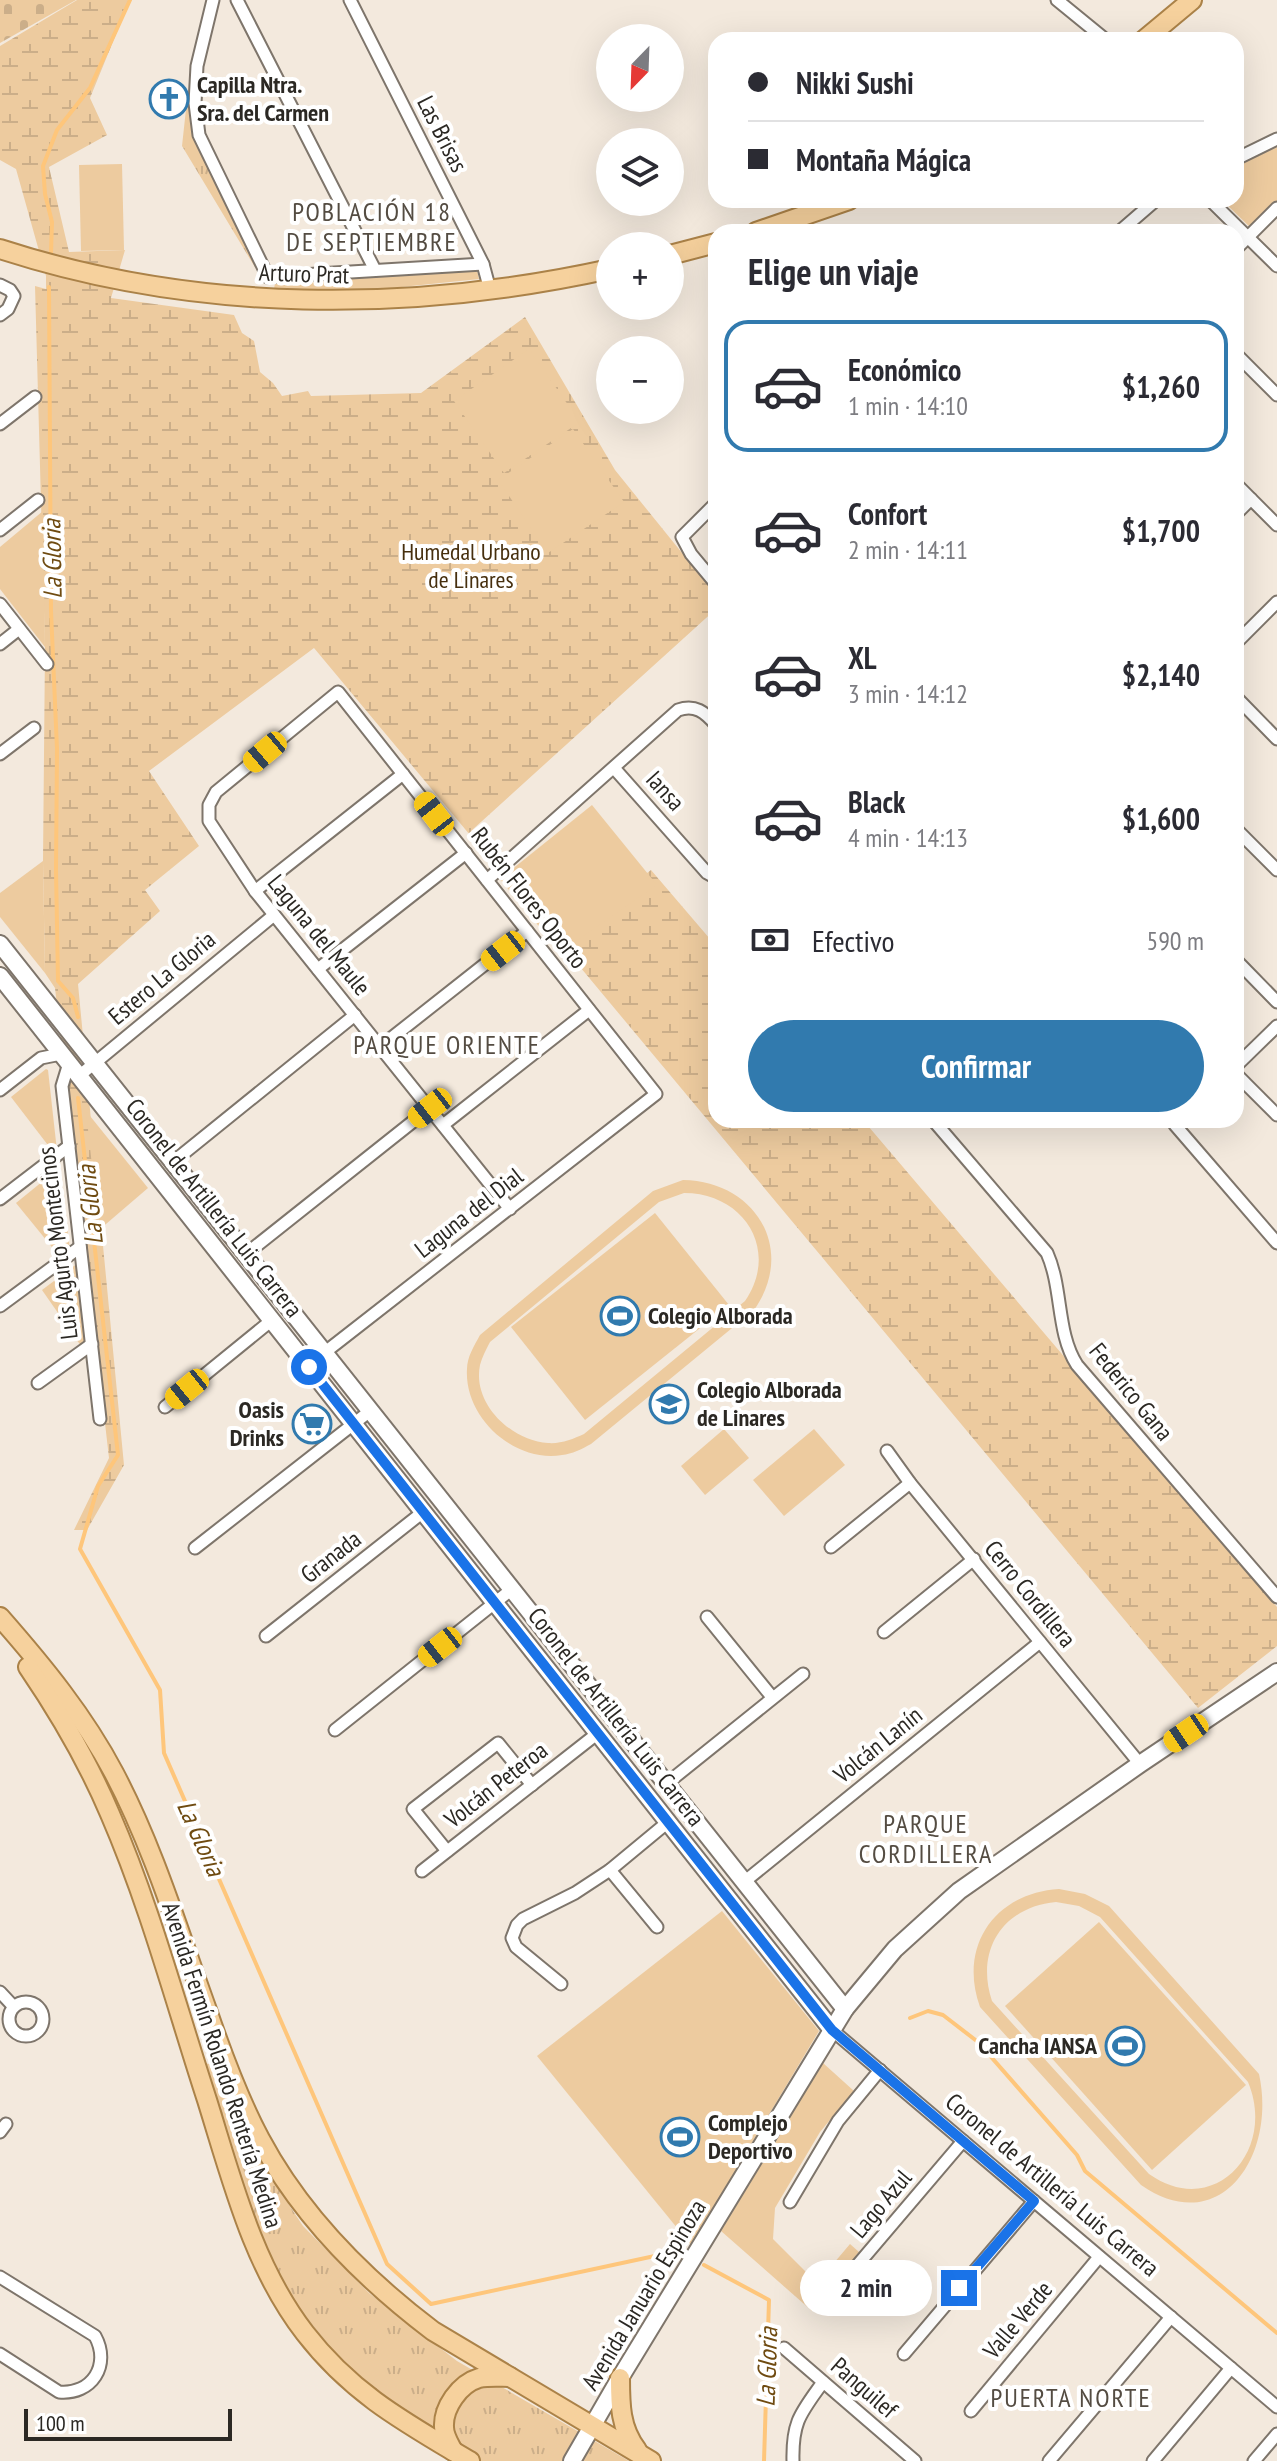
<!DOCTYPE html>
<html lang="es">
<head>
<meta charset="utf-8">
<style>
	:root { --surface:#fff; --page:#f2f2f3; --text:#2b2b33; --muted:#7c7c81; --line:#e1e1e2; --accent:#317aae }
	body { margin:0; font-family:"PT Sans Narrow",sans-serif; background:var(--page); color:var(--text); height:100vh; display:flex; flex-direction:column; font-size:30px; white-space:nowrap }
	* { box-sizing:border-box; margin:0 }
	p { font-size:26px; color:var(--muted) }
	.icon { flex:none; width:44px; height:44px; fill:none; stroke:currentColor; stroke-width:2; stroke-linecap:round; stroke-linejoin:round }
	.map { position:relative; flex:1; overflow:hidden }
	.sheet { position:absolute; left:708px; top:224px; width:536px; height:904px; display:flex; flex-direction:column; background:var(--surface); border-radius:24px; box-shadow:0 8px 32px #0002 }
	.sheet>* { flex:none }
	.guide { position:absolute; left:708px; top:32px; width:536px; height:176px; border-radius:24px; box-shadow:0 8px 32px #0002; display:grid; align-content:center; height:176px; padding:0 40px; background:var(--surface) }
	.needle { width:52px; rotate:203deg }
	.fabs { position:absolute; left:596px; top:24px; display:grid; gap:16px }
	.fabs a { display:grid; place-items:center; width:88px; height:88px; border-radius:50%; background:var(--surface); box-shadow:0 8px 32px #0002; font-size:40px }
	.scale { position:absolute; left:24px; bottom:20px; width:208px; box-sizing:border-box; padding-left:8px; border:4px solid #2b2823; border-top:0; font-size:22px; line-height:28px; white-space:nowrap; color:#2b2823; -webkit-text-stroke:6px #fff; paint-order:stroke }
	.end { position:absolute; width:36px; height:36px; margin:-18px; border:10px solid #1a73e8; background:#fff; box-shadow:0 0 0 4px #fff }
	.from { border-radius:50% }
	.bubble { position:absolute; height:56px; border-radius:28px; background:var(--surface); box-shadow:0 8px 32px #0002; font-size:26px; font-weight:700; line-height:56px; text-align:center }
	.car { position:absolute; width:24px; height:48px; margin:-24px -12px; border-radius:10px; box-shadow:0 0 6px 2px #0007; background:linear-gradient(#f5c518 24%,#345 0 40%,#f5c518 0 76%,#345 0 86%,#f5c518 0) }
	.guide b { display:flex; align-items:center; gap:28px; height:76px; font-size:30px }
	.guide b+b { border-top:2px solid var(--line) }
	.guide i { width:20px; height:20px; background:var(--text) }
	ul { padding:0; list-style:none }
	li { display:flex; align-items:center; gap:24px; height:132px; margin:0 16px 12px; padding:0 24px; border:4px solid transparent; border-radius:24px }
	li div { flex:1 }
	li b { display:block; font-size:30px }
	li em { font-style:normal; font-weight:700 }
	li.selected { border-color:var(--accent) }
	li>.icon { width:72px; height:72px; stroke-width:1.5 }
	h2 { padding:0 40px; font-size:36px; line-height:96px }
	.pay { display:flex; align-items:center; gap:20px; height:88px; padding:0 40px; font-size:30px }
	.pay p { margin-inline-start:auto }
	.button { display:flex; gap:16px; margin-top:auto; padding:16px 40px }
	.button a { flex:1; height:92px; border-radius:48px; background:var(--accent); color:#fff; font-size:32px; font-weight:700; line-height:92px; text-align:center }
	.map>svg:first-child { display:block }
</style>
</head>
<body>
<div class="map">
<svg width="1277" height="2461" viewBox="0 0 1277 2461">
	<defs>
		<pattern id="grass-tufts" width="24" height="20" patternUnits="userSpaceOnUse" patternTransform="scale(2)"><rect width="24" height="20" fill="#edcb9f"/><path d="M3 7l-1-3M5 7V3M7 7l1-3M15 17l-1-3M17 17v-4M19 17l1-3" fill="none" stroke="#cbae89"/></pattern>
		<pattern id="wetland-marsh" width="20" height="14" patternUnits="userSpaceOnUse" patternTransform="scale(2)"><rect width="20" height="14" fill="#edcb9f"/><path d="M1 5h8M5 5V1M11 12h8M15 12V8" fill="none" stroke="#cbae89"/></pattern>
		<pattern id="cemetery-stones" width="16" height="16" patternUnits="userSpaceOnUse" patternTransform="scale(2)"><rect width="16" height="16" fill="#edcb9f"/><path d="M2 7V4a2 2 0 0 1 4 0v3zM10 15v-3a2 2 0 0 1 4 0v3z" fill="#cbae89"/></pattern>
	</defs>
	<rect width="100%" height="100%" fill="#f3e9dd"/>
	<g fill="url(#grass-tufts)">
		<path d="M 195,54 L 196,138 L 256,269 L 182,146 L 187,100 Z"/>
		<path d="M 201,2062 L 213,2065 L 244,2127 L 289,2205 L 303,2226 L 369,2293 L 457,2361 L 629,2461 L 480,2461 L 422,2428 L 379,2398 L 342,2361 L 301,2311 L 268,2256 L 248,2204 Z"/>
	</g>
	<path fill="url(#wetland-marsh)" d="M 77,0 L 130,0 L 90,98 L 107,135 L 49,167 L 69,252 L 125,250 L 111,298 L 234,315 L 242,333 L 254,341 L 260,372 L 273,383 L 282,396 L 308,391 L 311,396 L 421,393 L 525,317 L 615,470 L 716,595 L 716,609 L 471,831 L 562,939 L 651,870 L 716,946 L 716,1120 L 863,1120 L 1277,1607 L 1277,1646 L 1198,1708 L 314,648 L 149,771 L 199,846 L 145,890 L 160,911 L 78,984 L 124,1465 L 87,1530 L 74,1530 L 109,1458 L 55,988 L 45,973 L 43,861 L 45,647 L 35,286 L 46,289 L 46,276 L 16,169 L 0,160 L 0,46 Z"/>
	<path fill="url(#cemetery-stones)" d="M 0,0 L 76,0 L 0,43 Z"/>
	<g fill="#edcb9f" fill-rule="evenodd">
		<path d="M 1277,147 L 1277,204 L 1252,229 L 1222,200 L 1236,200 L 1236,166 Z"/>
		<path d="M 122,164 L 124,250 L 81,251 L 79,165 Z"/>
		<path d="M 477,270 L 479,279 L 363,291 L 274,289 L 275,283 Z"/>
		<path d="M 529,349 L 580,422 L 504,473 L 454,401 Z"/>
		<path d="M 573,429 L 624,502 L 548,553 L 498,480 Z"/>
		<path d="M 43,511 L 45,647 L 0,589 L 0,547 Z"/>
		<path d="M 592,805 L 657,885 L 560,952 L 500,879 Z"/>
		<path d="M 43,861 L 45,973 L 0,917 L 0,893 Z"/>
		<path d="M 46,1069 L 48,1070 L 57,1151 L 54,1153 L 11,1097 Z"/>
		<path d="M 86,1111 L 148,1188 L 99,1230 Z"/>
		<path d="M 59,1168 L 70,1249 L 60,1257 L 16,1203 Z"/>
		<path d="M 683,1180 C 755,1181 797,1249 754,1310 L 591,1444 C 582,1449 572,1454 562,1455 C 514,1463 464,1417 467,1369 C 467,1357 474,1346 480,1335 L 653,1191 ZM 684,1193 C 744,1193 780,1250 745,1301 L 584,1434 C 573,1439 561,1444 548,1443 C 512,1441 472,1404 480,1365 C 482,1357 486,1350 490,1342 L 659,1202 Z"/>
		<path d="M 655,1213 L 729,1305 L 585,1420 L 511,1327 Z"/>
		<path d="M 78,1263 L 86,1342 L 81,1346 L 42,1290 Z"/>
		<path d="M 724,1429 L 749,1458 L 705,1495 L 681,1466 Z"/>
		<path d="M 814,1429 L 845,1465 L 784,1516 L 753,1480 Z"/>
		<path d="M 1059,1889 L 1085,1894 L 1109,1906 L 1259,2074 C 1277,2156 1220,2240 1141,2185 L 980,2007 C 958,1946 995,1893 1059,1889 ZM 1056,1902 L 1079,1906 L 1100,1917 L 1248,2082 C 1277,2151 1214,2220 1149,2174 L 992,2001 C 975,1950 1003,1907 1056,1902 Z"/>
		<path d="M 722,1911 L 819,2031 L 691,2245 L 537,2056 Z"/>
		<path d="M 1099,1922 L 1246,2085 L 1152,2170 L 1005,2006 Z"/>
		<path d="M 823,2063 L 854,2091 L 820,2132 L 775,2208 L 773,2239 L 817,2283 L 850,2244 L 859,2252 L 812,2311 L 721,2231 Z"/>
	</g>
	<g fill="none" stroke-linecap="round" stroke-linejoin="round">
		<g stroke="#fec67b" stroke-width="4">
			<path d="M 51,253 L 52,222 L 45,194 L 43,166 L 57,130 L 90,88 L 130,0"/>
			<path d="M 49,287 L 51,611 L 57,749 L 56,870 L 58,981 L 73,998 L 78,1017"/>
			<path d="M 78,1098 L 118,1455 L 98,1486 L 80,1549 L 160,1690 L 164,1753 L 387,2264 L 431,2304 L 678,2251 L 681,2253"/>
			<path d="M 910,2018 L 928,2011 L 943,2015 L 978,2042 L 1077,2155 L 1085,2171 L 1277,2333"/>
			<path d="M 704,2265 L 769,2300 L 764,2461"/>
		</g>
		<defs>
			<g id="street">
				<path d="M 213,0 L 197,66 L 195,103 L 199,135 L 268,277 L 483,264"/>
				<path d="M 237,0 L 375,270"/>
				<path d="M 350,0 L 483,264 L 490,290"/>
				<path d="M 1057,0 L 1106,40"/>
				<path d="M 1236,159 L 1277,139"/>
				<path d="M 1210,200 L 1277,266"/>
				<path d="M 1119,232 L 1156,200"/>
				<path d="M 1236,249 L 1277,208"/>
				<path d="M 0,285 L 10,290 L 14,296 L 8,309 L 0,315"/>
				<path d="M 1236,354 L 1277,395"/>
				<path d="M 0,424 L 35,397"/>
				<path d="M 1236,484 L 1277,525"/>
				<path d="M 716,503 L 682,537 L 691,554 L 716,584"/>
				<path d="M 1236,514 L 1251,499"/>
				<path d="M 0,530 L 38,500"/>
				<path d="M 0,604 L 47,664"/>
				<path d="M 1236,643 L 1277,602"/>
				<path d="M 0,644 L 19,629"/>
				<path d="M 1236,697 L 1277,739"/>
				<path d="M 0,754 L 34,728"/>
				<path d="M 614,768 L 707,873 L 716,878"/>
				<path d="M 1236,829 L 1277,870"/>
				<path d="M 487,880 L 678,710 C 695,704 705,712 716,725"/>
				<path d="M 255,891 L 403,774"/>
				<path d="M 1236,960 L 1277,1002"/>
				<path d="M 318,969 L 466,853"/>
				<path d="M 380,1047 L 527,931"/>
				<path d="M 69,1063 L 62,1086 L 100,1419"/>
				<path d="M 1236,1066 L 1277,1026"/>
				<path d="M 1236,1074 L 1277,1115"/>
				<path d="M 79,1076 L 274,915"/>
				<path d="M 0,1090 L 41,1058 L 61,1054"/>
				<path d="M 933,1120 L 1047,1253 C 1063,1289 1056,1332 1077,1365 L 1277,1597"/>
				<path d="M 1180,1120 L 1175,1125 L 1277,1243"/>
				<path d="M 443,1125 L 589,1010"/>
				<path d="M 173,1162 L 355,1015"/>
				<path d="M 0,1199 L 69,1146"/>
				<path d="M 246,1254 L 430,1108"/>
				<path d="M 0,1306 L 80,1247"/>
				<path d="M 309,1367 L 324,1353 L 656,1094 L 338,692 L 216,792 L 209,805 L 209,821 L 255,891 L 510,1209"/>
				<path d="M 38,1383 L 92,1344"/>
				<path d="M 165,1407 L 272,1320"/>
				<path d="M 887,1451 L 910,1483 L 1140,1764"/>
				<path d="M 831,1547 L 910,1483"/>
				<path d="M 195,1548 L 370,1411"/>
				<path d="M 707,1617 L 772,1697"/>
				<path d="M 884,1632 L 974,1559"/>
				<path d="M 266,1636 L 423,1512"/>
				<path d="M 335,1730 L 512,1589"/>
				<path d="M 666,1784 L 803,1674"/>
				<path d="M 447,1851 L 413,1809 L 498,1743 L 532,1785"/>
				<path d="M 610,1870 L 657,1927"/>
				<path d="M 422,1871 L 598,1733"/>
				<path d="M 744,1882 L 1040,1642"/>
				<path d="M 561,1984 L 516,1947 L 512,1938 L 517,1925 L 523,1919 L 575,1893 L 610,1870 L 668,1822"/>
				<path d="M 0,1992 L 14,2007"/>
				<circle cx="26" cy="2019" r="17"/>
				<path d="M 832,2030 L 1277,2407"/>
				<path d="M 0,2132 L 6,2124"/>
				<path d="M 790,2202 L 838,2121 L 880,2070"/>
				<path d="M 0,2277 L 95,2336 C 111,2365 92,2395 59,2392 L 0,2354"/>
				<path d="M 832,2295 L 963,2141"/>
				<path d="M 784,2348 L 915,2461"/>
				<path d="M 904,2354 L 1034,2201"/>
				<path d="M 971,2411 L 1099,2257"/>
				<path d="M 793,2461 C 792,2421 801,2413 823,2382"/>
				<path d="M 1049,2461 L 1171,2317"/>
				<path d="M 1153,2461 L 1231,2368"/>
				<path d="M 1254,2461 L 1277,2434"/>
			</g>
			<g id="secondary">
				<path d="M 0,944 L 845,2009"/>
				<path d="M 0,976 L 832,2030"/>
				<path d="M 572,2461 L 620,2378 L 845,2009 L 895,1949 L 959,1891 L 1140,1764 L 1277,1672"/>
			</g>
			<g id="primary">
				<path d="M 1144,40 L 1192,0"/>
				<path d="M 756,232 L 849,200"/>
				<path d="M 0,249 C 197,313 409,313 610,269"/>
				<path d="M 670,255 L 716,243"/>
				<path d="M 0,1617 C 43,1666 84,1716 114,1773 C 154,1849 178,1930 207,2010 C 222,2054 238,2098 260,2139 C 301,2216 363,2278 433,2331 L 651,2461"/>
				<path d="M 28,1667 C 60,1714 88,1762 110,1814 C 150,1906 176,2005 207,2100 C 232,2180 253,2266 305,2333 C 352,2394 406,2423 470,2461"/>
				<path d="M 620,2378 C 620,2404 620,2428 637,2450"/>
				<path d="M 453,2451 C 449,2443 444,2436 444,2427 C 443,2408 459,2384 479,2378 C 489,2376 500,2377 510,2377"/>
			</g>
		</defs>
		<use href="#street" stroke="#7e756b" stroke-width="15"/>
		<use href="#secondary" stroke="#7e756b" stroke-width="20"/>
		<use href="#primary" stroke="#ab8248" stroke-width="22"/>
		<use href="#street" stroke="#fff" stroke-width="11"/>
		<use href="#secondary" stroke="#fff" stroke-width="16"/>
		<use href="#primary" stroke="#f6d19d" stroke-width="18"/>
	</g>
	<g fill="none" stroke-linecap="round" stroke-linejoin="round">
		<path stroke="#1a73e8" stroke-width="10" d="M 309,1367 L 832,2030 L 1034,2201 L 959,2288"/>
	</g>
	<defs>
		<symbol id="church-ring" viewBox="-11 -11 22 22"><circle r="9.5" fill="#fff" stroke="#317aae" stroke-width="1.5"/><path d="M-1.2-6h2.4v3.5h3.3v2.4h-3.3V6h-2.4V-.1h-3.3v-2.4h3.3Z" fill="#317aae"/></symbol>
		<symbol id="stadium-ring" viewBox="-11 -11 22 22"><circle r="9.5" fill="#fff" stroke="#317aae" stroke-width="1.5"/><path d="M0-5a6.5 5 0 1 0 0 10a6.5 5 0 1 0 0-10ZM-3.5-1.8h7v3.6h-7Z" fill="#317aae"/></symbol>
		<symbol id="school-ring" viewBox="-11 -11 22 22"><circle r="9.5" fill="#fff" stroke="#317aae" stroke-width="1.5"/><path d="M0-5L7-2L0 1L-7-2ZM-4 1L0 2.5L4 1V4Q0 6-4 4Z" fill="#317aae"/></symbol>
		<symbol id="supermarket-ring" viewBox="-11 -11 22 22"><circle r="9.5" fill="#fff" stroke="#317aae" stroke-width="1.5"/><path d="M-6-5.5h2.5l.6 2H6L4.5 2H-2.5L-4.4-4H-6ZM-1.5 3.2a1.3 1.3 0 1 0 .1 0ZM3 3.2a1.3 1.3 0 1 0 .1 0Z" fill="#317aae"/></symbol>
	</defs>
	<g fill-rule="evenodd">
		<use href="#church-ring" x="147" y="77" width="44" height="44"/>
		<use href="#stadium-ring" x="598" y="1294" width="44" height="44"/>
		<use href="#school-ring" x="647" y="1382" width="44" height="44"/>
		<use href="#supermarket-ring" x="290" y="1402" width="44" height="44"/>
		<use href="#stadium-ring" x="1103" y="2024" width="44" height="44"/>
		<use href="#stadium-ring" x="658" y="2115" width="44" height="44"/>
	</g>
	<g text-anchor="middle" stroke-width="8" stroke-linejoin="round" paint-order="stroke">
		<g font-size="24" font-weight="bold" fill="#2b2823" stroke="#fff" text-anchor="start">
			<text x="197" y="93">Capilla Ntra.<tspan x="197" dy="28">Sra. del Carmen</tspan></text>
			<text x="648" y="1324">Colegio Alborada</text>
			<text x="697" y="1398">Colegio Alborada<tspan x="697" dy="28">de Linares</tspan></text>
			<text x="284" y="1418" text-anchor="end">Oasis<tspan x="284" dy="28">Drinks</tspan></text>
			<text x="1097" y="2054" text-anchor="end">Cancha IANSA</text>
			<text x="708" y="2131">Complejo<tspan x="708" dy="28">Deportivo</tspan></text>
		</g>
		<g font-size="24" fill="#2b2823" stroke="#fff">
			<text transform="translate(442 134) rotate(63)" y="8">Las Brisas</text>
			<text transform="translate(304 274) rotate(2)" y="8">Arturo Prat</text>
			<text transform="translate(665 791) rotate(48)" y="8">Iansa</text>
			<text transform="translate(529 898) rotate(52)" y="8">Rubén Flores Oporto</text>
			<text transform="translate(319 935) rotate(51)" y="8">Laguna del Maule</text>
			<text transform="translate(162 978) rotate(-40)" y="8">Estero La Gloria</text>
			<text transform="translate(214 1208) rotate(52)" y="8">Coronel de Artillería Luis Carrera</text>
			<text transform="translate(469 1213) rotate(-38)" y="8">Laguna del Dial</text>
			<text transform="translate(58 1243) rotate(-97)" y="8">Luis Agurto Montecinos</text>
			<text transform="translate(1131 1392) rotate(51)" y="8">Federico Gana</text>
			<text transform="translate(331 1557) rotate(-38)" y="8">Granada</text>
			<text transform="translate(1030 1594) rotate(51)" y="8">Cerro Cordillera</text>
			<text transform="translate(616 1717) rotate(52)" y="8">Coronel de Artillería Luis Carrera</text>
			<text transform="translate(878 1745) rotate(-39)" y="8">Volcán Lanín</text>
			<text transform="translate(496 1785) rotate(-38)" y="8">Volcán Peteroa</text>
			<text transform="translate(222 2065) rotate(72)" y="8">Avenida Fermín Rolando Rentería Medina</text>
			<text transform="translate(1052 2185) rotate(40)" y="8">Coronel de Artillería Luis Carrera</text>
			<text transform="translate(881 2204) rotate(-50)" y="8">Lago Azul</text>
			<text transform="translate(644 2295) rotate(-59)" y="8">Avenida Januario Espinoza</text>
			<text transform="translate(1018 2320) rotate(-50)" y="8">Valle Verde</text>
			<text transform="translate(864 2388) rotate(41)" y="8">Panguilef</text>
		</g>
		<g font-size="24" fill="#462f0e" stroke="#fff">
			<text x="471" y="560">Humedal Urbano<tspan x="471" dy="28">de Linares</tspan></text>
		</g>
		<g font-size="26" letter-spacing="2" fill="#544c42" stroke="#fff">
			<text x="372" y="221">POBLACIÓN 18<tspan x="372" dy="30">DE SEPTIEMBRE</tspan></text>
			<text x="447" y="1054">PARQUE ORIENTE</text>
			<text x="926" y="1833">PARQUE<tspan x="926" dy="30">CORDILLERA</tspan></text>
			<text x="1071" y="2407">PUERTA NORTE</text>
		</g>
		<g font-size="26" font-style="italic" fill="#6f4b11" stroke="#fff">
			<text transform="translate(52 559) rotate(-91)" y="9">La Gloria</text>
			<text transform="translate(90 1205) rotate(-96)" y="9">La Gloria</text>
			<text transform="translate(201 1838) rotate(66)" y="9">La Gloria</text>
			<text transform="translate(767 2367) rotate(-88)" y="9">La Gloria</text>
		</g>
	</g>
</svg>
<div class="fabs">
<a><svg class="needle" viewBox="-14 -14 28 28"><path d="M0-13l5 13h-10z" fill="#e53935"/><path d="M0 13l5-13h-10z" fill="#7c7c81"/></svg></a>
<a><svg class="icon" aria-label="layers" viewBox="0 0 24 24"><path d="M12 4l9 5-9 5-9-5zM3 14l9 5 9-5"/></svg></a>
<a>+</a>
<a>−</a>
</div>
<div class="scale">100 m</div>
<i class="end from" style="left:309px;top:1367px"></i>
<i class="end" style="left:959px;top:2288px"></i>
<div class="bubble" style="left:800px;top:2260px;width:132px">2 min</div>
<i class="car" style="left:265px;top:752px;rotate:230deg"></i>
<i class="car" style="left:434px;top:814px;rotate:322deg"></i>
<i class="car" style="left:503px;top:951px;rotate:232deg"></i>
<i class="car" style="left:430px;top:1108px;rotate:232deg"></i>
<i class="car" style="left:187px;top:1389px;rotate:231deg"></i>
<i class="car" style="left:440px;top:1647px;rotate:232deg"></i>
<i class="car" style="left:1186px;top:1733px;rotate:236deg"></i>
<div class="guide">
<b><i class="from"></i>Nikki Sushi</b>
<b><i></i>Montaña Mágica</b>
</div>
<section class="sheet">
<h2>Elige un viaje</h2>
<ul>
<li class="selected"><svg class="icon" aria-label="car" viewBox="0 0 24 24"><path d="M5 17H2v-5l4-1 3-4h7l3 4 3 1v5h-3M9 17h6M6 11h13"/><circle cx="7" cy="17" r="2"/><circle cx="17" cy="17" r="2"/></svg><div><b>Económico</b><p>1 min · 14:10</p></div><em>$1,260</em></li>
<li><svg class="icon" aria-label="car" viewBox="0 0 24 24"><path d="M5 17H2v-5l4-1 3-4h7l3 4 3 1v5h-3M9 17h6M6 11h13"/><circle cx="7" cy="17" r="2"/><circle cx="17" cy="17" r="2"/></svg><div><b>Confort</b><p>2 min · 14:11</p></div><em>$1,700</em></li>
<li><svg class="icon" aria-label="car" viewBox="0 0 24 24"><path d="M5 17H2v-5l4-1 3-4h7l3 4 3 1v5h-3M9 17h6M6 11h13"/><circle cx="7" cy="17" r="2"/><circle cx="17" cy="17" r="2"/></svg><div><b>XL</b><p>3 min · 14:12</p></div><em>$2,140</em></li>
<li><svg class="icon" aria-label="car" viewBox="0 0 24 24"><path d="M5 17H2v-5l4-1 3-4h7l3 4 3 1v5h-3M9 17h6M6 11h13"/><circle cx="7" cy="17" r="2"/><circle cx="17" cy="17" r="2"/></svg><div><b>Black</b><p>4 min · 14:13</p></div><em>$1,600</em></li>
</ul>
<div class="pay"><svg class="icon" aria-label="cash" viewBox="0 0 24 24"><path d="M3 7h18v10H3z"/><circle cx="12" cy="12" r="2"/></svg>Efectivo<p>590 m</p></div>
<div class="button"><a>Confirmar</a></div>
</section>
</div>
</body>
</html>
